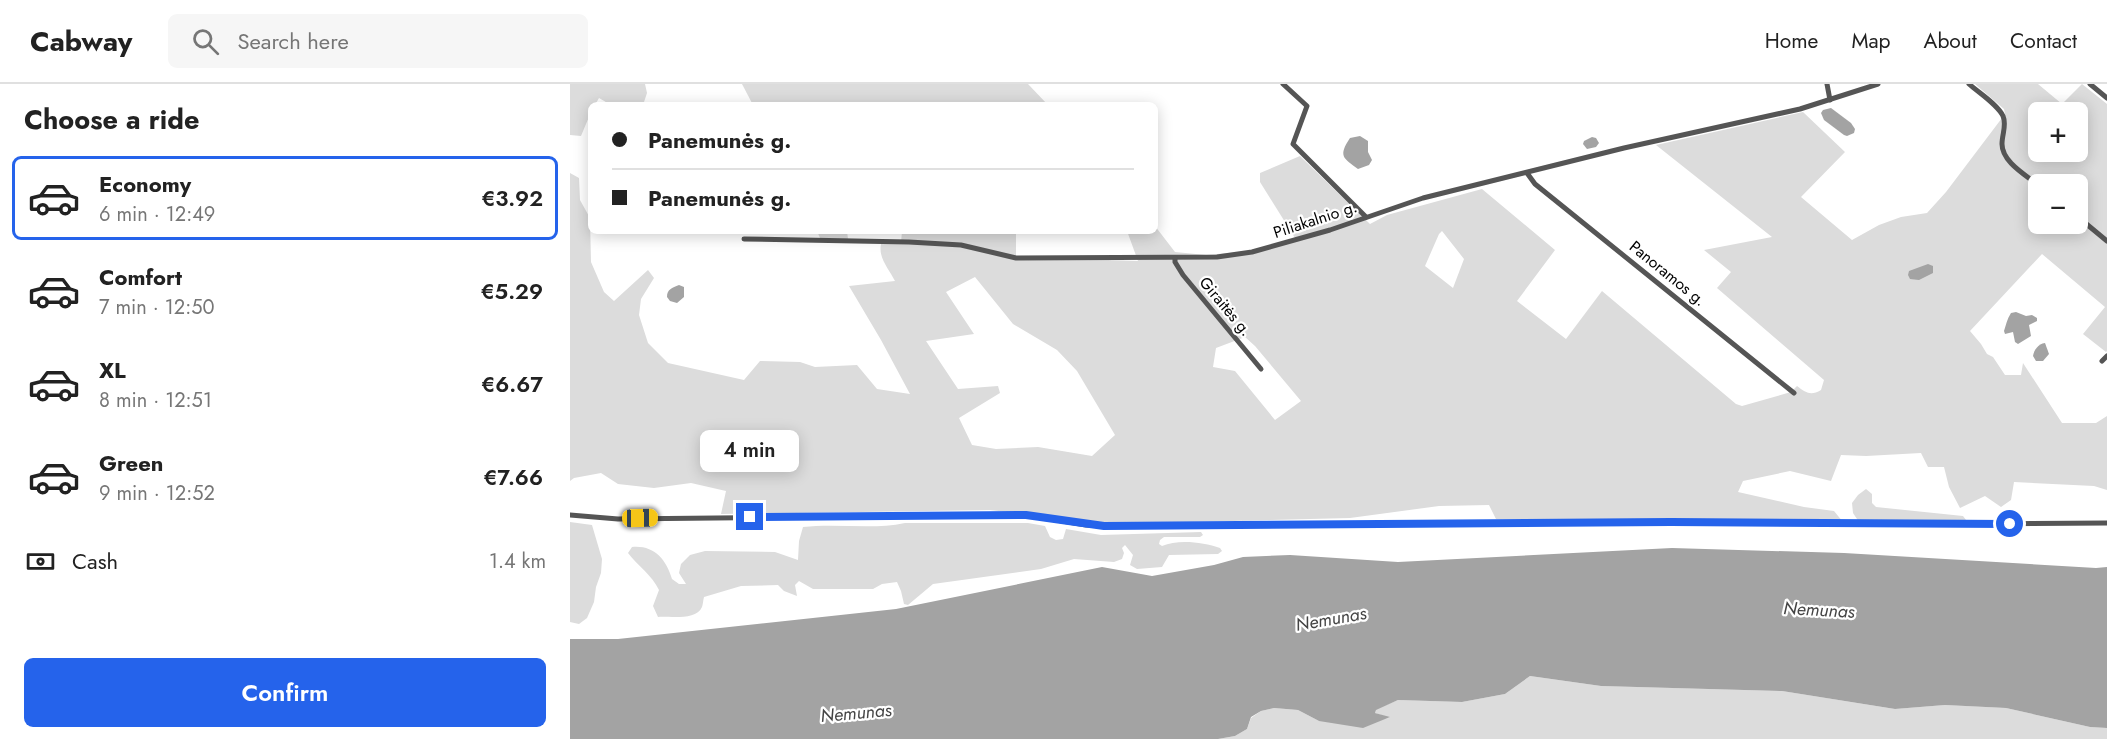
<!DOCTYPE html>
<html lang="en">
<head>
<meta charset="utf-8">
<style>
	:root { --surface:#fff; --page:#f6f6f6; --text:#222; --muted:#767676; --line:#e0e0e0; --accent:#2563eb }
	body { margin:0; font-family:Jost,sans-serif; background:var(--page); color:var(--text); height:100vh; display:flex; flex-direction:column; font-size:22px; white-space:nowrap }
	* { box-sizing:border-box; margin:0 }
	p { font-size:20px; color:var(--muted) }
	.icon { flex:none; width:33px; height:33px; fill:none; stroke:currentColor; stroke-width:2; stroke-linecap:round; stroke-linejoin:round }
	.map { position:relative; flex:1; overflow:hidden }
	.sheet { display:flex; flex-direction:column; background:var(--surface); width:570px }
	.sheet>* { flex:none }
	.hud { position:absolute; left:18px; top:18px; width:570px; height:132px; border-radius:9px; box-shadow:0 3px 15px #0003; display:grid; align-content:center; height:132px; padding:0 24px; background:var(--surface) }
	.tools { position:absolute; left:1458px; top:18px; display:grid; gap:12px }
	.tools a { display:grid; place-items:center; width:60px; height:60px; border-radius:9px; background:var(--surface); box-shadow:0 3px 15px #0003; font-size:30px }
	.end { position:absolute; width:27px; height:27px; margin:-14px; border:8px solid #2563eb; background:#fff; box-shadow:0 0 0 3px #fff }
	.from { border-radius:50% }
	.bubble { position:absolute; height:42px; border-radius:9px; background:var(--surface); box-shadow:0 3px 15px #0003; font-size:20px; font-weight:600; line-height:42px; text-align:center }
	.car { position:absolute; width:18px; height:36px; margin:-18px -9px; border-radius:8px; box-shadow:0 0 4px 2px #0007; background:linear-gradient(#f5c518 24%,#345 0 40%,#f5c518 0 76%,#345 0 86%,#f5c518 0) }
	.hud b { display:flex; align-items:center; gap:21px; height:57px; font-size:22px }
	.hud b+b { border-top:2px solid var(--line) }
	.hud i { width:15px; height:15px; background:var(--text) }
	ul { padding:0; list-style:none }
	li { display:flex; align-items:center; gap:18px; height:84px; margin:0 12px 9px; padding:0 12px; border:3px solid transparent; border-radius:9px }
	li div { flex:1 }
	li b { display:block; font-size:22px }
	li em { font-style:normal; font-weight:600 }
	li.active { border-color:var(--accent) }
	li>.icon { width:54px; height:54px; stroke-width:1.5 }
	h2 { padding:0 24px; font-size:27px; line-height:72px }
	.pay { display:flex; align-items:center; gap:15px; height:66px; padding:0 24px; font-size:22px }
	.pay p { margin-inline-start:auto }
	.primary-button { display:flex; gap:12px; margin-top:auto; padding:12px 24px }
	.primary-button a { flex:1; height:69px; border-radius:9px; background:var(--accent); color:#fff; font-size:24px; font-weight:600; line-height:69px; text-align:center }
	header { display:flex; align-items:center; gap:36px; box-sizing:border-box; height:84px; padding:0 30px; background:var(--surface); border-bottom:2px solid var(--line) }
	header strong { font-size:28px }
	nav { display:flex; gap:33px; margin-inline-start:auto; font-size:21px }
	.search { width:420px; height:54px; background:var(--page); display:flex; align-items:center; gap:15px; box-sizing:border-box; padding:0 21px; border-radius:9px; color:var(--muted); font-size:22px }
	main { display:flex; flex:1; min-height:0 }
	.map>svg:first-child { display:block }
</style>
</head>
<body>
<header>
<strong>Cabway</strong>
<div class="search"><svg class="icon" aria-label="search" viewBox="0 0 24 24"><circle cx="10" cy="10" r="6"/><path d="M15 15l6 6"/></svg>Search here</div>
<nav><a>Home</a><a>Map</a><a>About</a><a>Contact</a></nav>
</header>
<main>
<section class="sheet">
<h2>Choose a ride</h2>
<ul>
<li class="active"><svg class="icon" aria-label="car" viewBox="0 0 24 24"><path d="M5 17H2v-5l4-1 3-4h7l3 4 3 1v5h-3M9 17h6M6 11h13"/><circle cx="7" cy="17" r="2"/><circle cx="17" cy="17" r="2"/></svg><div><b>Economy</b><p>6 min · 12:49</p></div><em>€3.92</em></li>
<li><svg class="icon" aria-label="car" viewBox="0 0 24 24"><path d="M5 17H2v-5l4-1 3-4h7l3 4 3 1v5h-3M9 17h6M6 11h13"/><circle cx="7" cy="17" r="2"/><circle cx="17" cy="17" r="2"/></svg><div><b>Comfort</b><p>7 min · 12:50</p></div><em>€5.29</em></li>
<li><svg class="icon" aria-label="car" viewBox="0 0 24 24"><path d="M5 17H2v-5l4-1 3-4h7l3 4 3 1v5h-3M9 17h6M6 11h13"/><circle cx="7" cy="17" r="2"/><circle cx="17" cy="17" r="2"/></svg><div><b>XL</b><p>8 min · 12:51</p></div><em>€6.67</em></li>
<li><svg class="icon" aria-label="car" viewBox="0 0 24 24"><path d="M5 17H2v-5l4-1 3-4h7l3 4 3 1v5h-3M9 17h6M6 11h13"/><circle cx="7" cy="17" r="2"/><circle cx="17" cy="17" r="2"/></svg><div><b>Green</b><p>9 min · 12:52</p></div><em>€7.66</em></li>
</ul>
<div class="pay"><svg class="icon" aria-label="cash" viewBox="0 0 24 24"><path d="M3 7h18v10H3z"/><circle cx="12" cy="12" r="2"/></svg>Cash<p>1.4 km</p></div>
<div class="primary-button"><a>Confirm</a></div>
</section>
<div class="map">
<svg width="1537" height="655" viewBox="0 0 1537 655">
	<rect width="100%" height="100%" fill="#fff"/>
	<g fill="#dcdcdc" fill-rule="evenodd">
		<path d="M 0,0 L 75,0 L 77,9 L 73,21 L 41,21 L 29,14 L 25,21 L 21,21 L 21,28 L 11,52 L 0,51 Z"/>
		<path d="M 172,0 L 458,0 L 478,21 L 183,21 Z"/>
		<path d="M 1405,0 L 1468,0 L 1492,20 L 1512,0 L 1537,20 L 1537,267 L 1536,268 L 1513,250 L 1535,223 L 1472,170 L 1400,247 L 1411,260 L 1417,270 L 1423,273 L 1435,291 L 1451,291 L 1453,279 L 1492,339 L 1526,339 L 1537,332 L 1537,406 L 1524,402 L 1444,398 L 1441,416 L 1431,423 L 1415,412 L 1390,424 L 1379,403 L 1374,383 L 1358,383 L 1351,369 L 1296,372 L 1271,371 L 1261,397 L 1220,387 L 1173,397 L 1168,408 L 1234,423 L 1264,427 L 1273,438 L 926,435 L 919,421 L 869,422 L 780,434 L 539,440 L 420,426 L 151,430 L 156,407 L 121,399 L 84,404 L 48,400 L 31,389 L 4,394 L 0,397 L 0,89 L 9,94 L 10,116 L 20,134 L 21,178 L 34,208 L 44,217 L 78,186 L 84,194 L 71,215 L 69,231 L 78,259 L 98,279 L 174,296 L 190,277 L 230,278 L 245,283 L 287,281 L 307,305 L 340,310 L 311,256 L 279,202 L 325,197 C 319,185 308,174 311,160 L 331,159 L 332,147 L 446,147 L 446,173 L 568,177 L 557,147 L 585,147 L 585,142 L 605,168 L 636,171 L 681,167 L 725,154 L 690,98 L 690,89 L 730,72 L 800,140 L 817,131 L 912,105 L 985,166 L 947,217 L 996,255 L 1032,207 L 1166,320 L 1172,322 L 1221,308 L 1227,302 C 1236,309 1241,312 1251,306 L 1254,296 L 1147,204 L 1161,188 L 1134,166 L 1202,153 L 1086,61 L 1233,28 L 1275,68 L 1231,113 L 1282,156 L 1309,141 L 1331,133 L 1357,129 L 1376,108 L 1435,30 L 1434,25 ZM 1468,28 L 1508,28 L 1508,68 L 1468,68 ZM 1468,100 L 1508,100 L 1508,140 L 1468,140 ZM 872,147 L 894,175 L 883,204 L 855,182 L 869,150 ZM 405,193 L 443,240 L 487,266 L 507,287 L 545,351 L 522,372 L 468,363 L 426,365 L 402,361 L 389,334 L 430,309 L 428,302 L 388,305 L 356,257 L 404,250 L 376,208 ZM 675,253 L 685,262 L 731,317 L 705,336 L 665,287 L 643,283 L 646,264 Z"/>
		<path d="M 247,147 L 277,147 L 278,155 L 250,154 Z"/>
		<path d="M 1296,405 L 1302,410 L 1302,419 L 1306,423 L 1393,432 L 1396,436 L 1395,440 L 1364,437 L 1289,438 L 1283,429 L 1282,419 L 1288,411 Z"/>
		<path d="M 0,438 L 22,441 L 32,475 L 31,489 L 26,503 L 24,518 L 17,534 L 9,540 L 0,538 Z"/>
		<path d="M 335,439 L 458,439 L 475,442 L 480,453 L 486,456 L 493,455 L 496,445 L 531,451 L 631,448 L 633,451 L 630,453 L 594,453 L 590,456 L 589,460 L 592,462 C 608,455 633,458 650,464 L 652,467 L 648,470 L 599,471 L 592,483 L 567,485 L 560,481 L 563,471 L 555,461 L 552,464 L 554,469 L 552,475 L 544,478 L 504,475 L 471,485 L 363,500 L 338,521 L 334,520 L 331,507 L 327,498 L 312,500 L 303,505 L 243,505 L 229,497 L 225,501 L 227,512 L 214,507 L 208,501 L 171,502 L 134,513 C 133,517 133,520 132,523 C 126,537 100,532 88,533 L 83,522 L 89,506 C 82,491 68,482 58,469 L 62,463 C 84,461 96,475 102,495 L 109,500 L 116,500 L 109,489 L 111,480 L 120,471 L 135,467 L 205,468 L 228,476 L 229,457 L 233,443 C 267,439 302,446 335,439 Z"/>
		<path d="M 960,592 L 1031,602 L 1212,607 L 1325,625 L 1375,621 L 1436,624 L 1520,643 L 1537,644 L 1537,655 L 648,655 L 665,652 L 677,645 L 681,634 L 691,627 L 704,624 L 728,626 L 749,637 L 820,634 L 805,629 L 806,625 L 828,616 L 892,618 L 935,610 Z"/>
	</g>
	<g fill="#a3a3a3">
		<path d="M 1261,24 L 1281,39 L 1285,45 L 1284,49 L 1277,52 L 1274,51 L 1254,36 L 1251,29 L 1253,26 Z"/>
		<path d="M 790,52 L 798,57 L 798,68 L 802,76 L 799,81 L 788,85 C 773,74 768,72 780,54 Z"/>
		<path d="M 1022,53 L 1026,54 L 1029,59 L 1026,63 L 1017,65 L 1013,60 L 1014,57 Z"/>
		<path d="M 1358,180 L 1363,182 L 1363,189 L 1349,196 L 1340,195 L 1338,191 L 1339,187 Z"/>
		<path d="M 109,201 L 114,203 L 114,213 L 107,219 L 100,217 L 97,213 C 97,205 102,204 109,201 Z"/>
		<path d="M 1446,228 L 1456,232 L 1462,231 L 1467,234 L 1467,237 L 1459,241 L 1461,252 L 1448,260 L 1445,258 L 1443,248 L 1435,250 L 1434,247 C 1436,241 1437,235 1441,229 Z"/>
		<path d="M 1475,259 L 1479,270 L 1473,277 L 1466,277 L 1463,272 C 1464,266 1468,260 1475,259 Z"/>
		<path d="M 1102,464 L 1274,469 L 1526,484 L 1537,483 L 1537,644 L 1520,643 L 1436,624 L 1375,621 L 1325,625 L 1212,607 L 1031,602 L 960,592 L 935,610 L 892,618 L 828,616 L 806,626 L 805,629 L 820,633 L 793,644 L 749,637 L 728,626 L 704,624 L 691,627 L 681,633 L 677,645 L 665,652 L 648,655 L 0,655 L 0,555 L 48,555 L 326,525 L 532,483 L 582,492 L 644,481 L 673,473 L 720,471 L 828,478 Z"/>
	</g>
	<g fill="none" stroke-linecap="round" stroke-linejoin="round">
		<g stroke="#555" stroke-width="5">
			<path d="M 713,0 L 737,22 L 723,60 L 796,133"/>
			<path d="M 1257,0 L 1260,16"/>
			<path d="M 1399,0 C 1409,9 1427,20 1433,32 C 1437,41 1432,50 1432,60 C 1432,78 1456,91 1468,101"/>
			<path d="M 1520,0 L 1537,14"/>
			<path d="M 957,89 L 965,100 L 1224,309"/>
			<path d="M 1508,133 L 1537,157"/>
			<path d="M 174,155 L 339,158 L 391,161 L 446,174 L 647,173 L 682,168 L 760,146 L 853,114 L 1054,64 L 1230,25 L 1308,0"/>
			<path d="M 605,174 L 605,178 L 613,191 L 691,285"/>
			<path d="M 1532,277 L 1537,272"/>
			<path d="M 0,431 L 48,435 L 456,431 L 516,441 L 534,442 L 1101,438 L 1395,440 L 1537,439"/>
		</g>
	</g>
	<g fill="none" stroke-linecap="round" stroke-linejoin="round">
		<path stroke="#2563eb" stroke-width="8" d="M 180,433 L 456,431 L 534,442 L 1101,438 L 1440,440"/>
	</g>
	<g text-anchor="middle" stroke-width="4.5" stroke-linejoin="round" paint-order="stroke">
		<g font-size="16" fill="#000" stroke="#fff">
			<text transform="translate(745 135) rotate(-18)" y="6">Piliakalnio g.</text>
			<text transform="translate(1098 189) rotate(39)" y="6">Panoramos g.</text>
			<text transform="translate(656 222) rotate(50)" y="6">Giraitės g.</text>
		</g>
		<g font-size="18" font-style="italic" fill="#444" stroke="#fff">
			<text transform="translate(1249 526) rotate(3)" y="6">Nemunas</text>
			<text transform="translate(761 535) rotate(-10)" y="6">Nemunas</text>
			<text transform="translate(286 629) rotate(-5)" y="6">Nemunas</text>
		</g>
	</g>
</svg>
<div class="tools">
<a>+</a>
<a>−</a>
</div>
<i class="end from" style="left:1440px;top:440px"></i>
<i class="end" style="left:180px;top:433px"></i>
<div class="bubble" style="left:130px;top:346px;width:99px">4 min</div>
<i class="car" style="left:70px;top:434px;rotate:89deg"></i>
<div class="hud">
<b><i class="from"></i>Panemunės g.</b>
<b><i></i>Panemunės g.</b>
</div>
</div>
</main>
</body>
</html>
